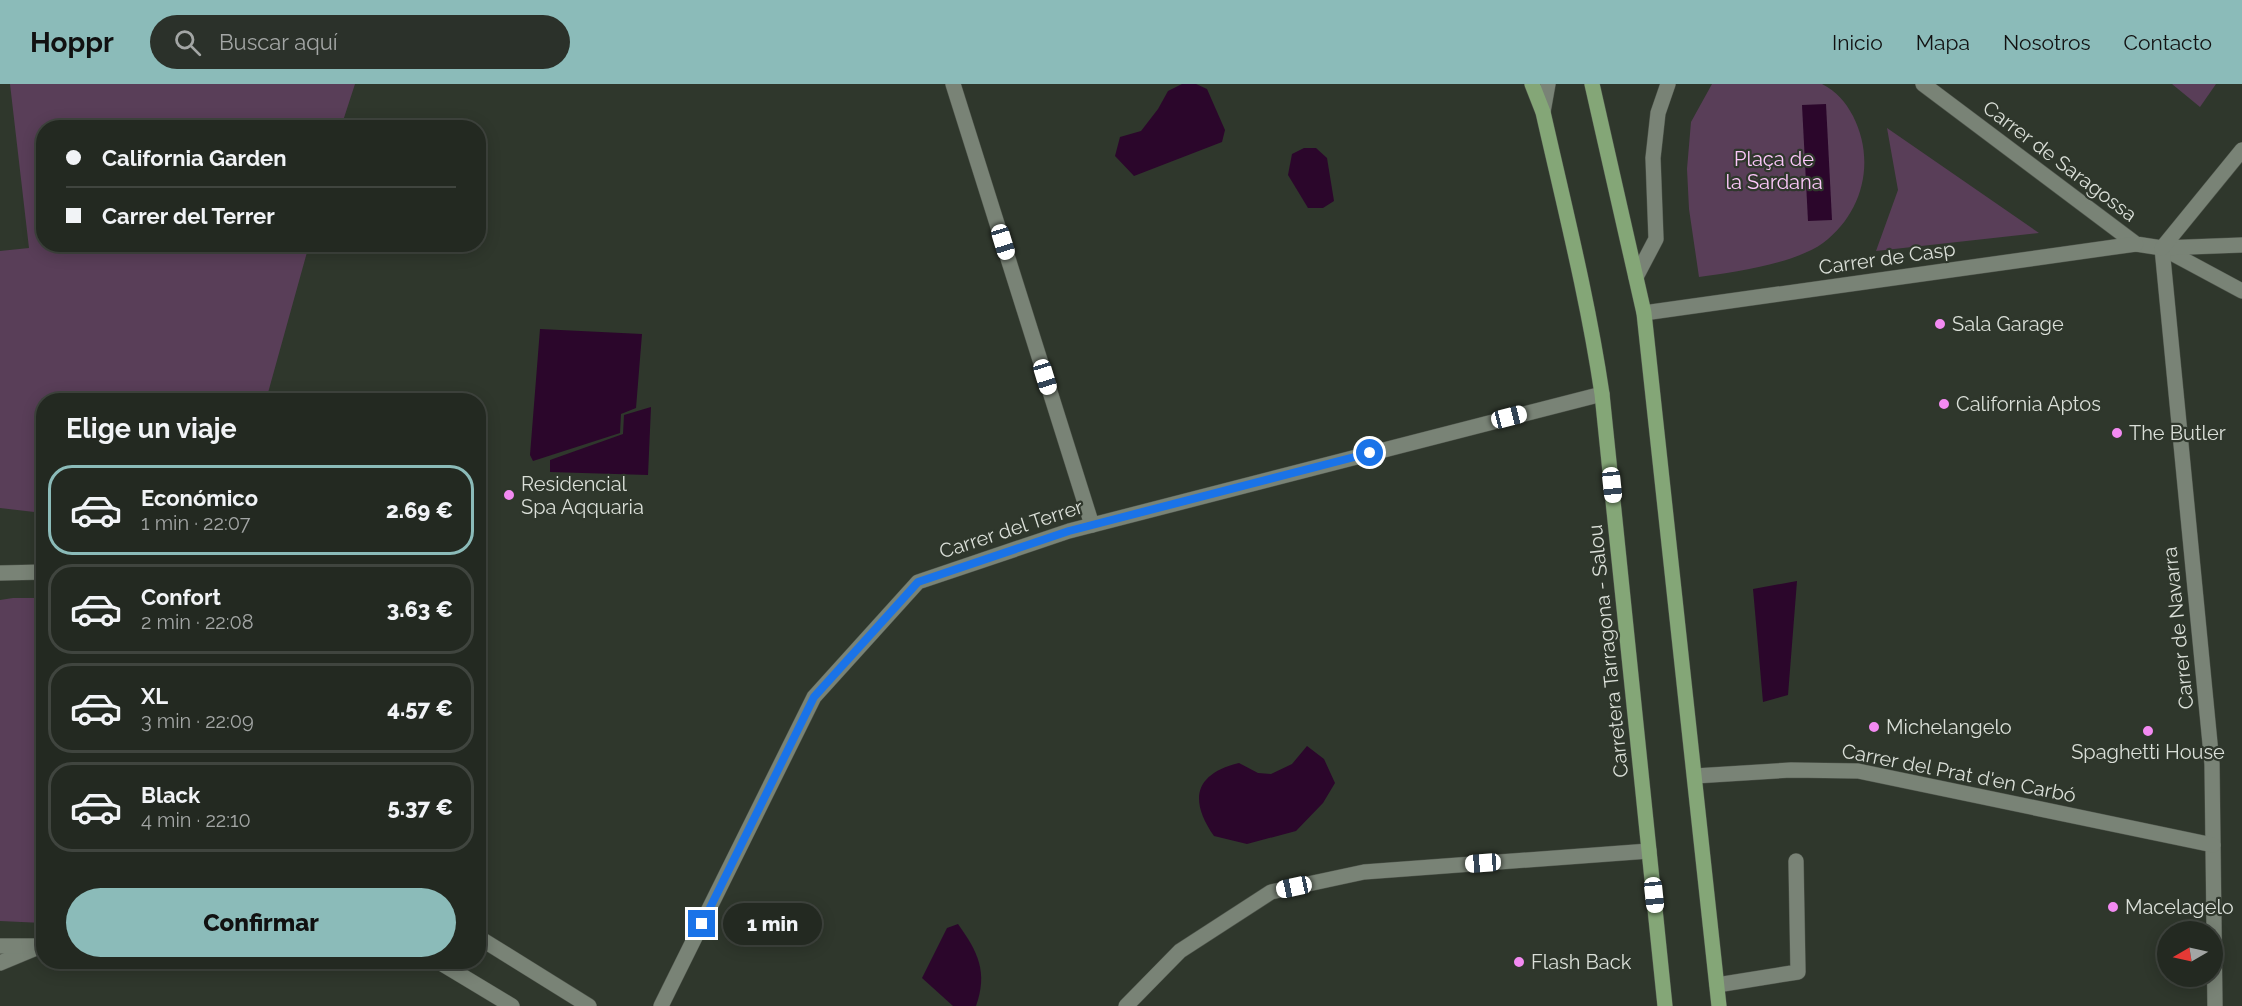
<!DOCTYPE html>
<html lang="es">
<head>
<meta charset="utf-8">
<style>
	:root { --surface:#232921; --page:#2b312a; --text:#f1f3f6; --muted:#a3a6a5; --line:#40453f; --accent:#8bbbb9 }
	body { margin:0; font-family:Raleway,sans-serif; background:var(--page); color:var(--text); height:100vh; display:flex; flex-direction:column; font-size:22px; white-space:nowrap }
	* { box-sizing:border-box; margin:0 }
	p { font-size:20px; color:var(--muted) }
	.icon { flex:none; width:33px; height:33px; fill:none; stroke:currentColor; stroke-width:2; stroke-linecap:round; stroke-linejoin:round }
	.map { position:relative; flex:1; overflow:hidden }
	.side { position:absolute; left:36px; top:309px; width:450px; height:576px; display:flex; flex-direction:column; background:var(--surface); border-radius:24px; box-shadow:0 3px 15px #0003,0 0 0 2px var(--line) }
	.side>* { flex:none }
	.guide { position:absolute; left:36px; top:36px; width:450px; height:132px; border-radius:24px; box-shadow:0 3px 15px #0003,0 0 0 2px var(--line); display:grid; align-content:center; height:132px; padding:0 30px; background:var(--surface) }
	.needle { width:39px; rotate:261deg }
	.fabs { position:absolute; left:2157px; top:837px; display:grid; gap:12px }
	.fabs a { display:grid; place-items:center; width:66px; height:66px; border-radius:50%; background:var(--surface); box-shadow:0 3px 15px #0003,0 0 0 2px var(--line); font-size:30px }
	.end { position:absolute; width:27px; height:27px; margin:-14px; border:8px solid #1a73e8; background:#fff; box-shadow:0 0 0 3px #fff }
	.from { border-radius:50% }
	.bubble { position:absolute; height:42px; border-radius:21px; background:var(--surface); box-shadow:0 3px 15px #0003,0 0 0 2px var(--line); font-size:20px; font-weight:800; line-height:42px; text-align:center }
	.car { position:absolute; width:18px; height:36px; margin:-18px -9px; border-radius:8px; box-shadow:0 0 4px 2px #0007; background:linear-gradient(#fff 24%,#345 0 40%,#fff 0 76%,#345 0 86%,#fff 0) }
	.guide b { display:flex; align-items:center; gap:21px; height:57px; font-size:22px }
	.guide b+b { border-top:2px solid var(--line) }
	.guide i { width:15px; height:15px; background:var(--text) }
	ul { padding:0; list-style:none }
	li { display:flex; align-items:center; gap:18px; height:90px; margin:0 12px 9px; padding:0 18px; border:3px solid var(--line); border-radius:24px }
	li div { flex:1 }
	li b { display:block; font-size:22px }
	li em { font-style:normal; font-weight:800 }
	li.on { border-color:var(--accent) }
	li>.icon { width:54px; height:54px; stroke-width:1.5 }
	h2 { padding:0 30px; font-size:27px; line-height:72px }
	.action { display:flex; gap:12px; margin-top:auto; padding:12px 30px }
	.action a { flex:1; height:69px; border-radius:36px; background:var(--accent); color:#111; font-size:24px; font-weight:800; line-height:69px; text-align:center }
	header { display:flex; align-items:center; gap:36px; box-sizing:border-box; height:84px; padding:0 30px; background:var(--accent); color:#111 }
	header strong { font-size:28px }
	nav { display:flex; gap:33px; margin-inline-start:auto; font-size:21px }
	.search { width:420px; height:54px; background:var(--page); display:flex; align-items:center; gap:15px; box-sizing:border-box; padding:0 21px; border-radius:33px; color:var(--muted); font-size:22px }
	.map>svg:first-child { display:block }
</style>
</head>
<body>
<header>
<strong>Hoppr</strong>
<div class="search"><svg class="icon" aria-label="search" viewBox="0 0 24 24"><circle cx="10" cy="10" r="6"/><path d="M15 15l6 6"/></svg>Buscar aquí</div>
<nav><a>Inicio</a><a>Mapa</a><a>Nosotros</a><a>Contacto</a></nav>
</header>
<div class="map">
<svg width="2242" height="922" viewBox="0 0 2242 922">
	<rect width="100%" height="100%" fill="#2f372c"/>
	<g fill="#593e58">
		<path d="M 10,0 L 355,0 L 341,43 L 44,44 L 44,160 L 309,161 L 266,316 L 44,316 L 43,429 L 0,424 L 0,167 L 29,164 Z"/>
		<path d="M 1712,0 L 1822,0 C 1837,8 1845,17 1853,32 C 1876,77 1863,129 1823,159 C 1794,180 1734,188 1699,193 L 1689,125 L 1687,85 L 1691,38 Z"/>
		<path d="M 2172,0 L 2216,0 L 2200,23 Z"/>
		<path d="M 1887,44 L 2039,149 L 1876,167 L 1898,106 Z"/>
		<path d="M 13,514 L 43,514 L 43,839 L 0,837 L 0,516 Z"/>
	</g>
	<g fill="#2b062b">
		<path d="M 1182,0 L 1196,0 L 1207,5 L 1225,46 L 1222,58 L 1134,92 L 1115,72 L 1120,53 L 1141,47 L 1158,25 L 1168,7 Z"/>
		<path d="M 1826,20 L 1832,136 L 1808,137 L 1802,21 Z"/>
		<path d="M 1304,64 L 1316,64 L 1327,74 L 1334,117 L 1323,124 L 1308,124 L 1288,91 L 1292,70 Z"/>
		<path d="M 540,245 L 642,250 L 636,324 L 621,330 L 620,349 L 533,377 L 530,371 Z"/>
		<path d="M 651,323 L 648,391 L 550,388 L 550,376 L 623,350 L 624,331 Z"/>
		<path d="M 1797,497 L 1788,611 L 1763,618 L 1753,505 Z"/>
		<path d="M 1307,662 L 1324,675 L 1335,699 L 1323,719 L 1296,747 L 1247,760 L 1214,752 C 1189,716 1194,690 1239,679 L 1258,689 L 1271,690 L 1292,680 Z"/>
		<path d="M 958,840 C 978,868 988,888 976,922 L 953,922 L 922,894 L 947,844 Z"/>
	</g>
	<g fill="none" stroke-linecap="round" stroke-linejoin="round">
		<defs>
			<path id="service" d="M 1717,901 L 1798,888 L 1796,777"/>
			<path id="pedestrian" d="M 2162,164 L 2242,207"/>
			<g id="minor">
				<path d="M 953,0 L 1092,441"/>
				<path d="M 1923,0 L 2136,160 L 2162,164 L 2242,161"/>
				<path d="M 2162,164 L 2212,680 L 2215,922"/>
				<path d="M 2162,164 L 2242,66"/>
				<path d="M 1636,193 L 1656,155 L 1653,74 L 1658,29 L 1668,0"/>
				<path d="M 1644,229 L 2136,160"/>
				<path d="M 1695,692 L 1791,686 L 1858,687 L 2213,761"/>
				<path d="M 0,879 L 36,864"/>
				<path d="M 661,922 L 814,613 L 918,498 L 1069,447 L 1602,310"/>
				<path d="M 1126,922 L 1180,867 L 1271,808 L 1364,788 L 1649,767"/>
			</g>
			<g id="tertiary">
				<path d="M 1543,28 L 1548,0"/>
				<path d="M 0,489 L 44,488"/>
				<path d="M 478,853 L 589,922"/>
				<path d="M 0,862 L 44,862"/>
				<path d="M 439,878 L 512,922"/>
			</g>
			<g id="primary">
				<path d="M 1532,0 L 1543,28 C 1564,121 1588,215 1602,310 L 1665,922"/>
				<path d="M 1592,0 L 1644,229 L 1719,922"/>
			</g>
		</defs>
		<use href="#service" stroke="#4e544b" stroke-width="16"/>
		<use href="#pedestrian" stroke="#4e544b" stroke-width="16"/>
		<use href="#minor" stroke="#4e544b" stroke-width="16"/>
		<use href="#tertiary" stroke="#4e544b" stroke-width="16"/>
		<use href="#primary" stroke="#4e544b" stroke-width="16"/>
		<use href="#service" stroke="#798376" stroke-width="15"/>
		<use href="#pedestrian" stroke="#798376" stroke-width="15"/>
		<use href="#minor" stroke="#798376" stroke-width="15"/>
		<use href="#tertiary" stroke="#798376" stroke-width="15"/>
		<use href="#primary" stroke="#84a677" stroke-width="15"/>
	</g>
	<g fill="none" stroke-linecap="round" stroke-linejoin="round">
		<path stroke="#1a73e8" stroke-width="8" d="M 702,840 L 814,613 L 918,498 L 1069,447 L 1370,369"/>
	</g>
	<g fill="#f38af2" stroke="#2f372c" stroke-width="2">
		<circle cx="1940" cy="240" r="6"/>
		<circle cx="1944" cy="320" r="6"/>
		<circle cx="2117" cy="349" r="6"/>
		<circle cx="509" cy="411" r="6"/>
		<circle cx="1874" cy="643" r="6"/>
		<circle cx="2148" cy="647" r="6"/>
		<circle cx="2113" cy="823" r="6"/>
		<circle cx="1519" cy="878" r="6"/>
	</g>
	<g text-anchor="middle" stroke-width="4.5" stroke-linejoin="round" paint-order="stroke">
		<g font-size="20" fill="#fdc8fb" stroke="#2f372c">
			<text x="1774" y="82">Plaça de<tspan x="1774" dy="23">la Sardana</tspan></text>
		</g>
		<g font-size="20" fill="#dadfd8" stroke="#2f372c">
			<text transform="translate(2060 77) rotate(37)" y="7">Carrer de Saragossa</text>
			<text transform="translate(1887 174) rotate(-8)" y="7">Carrer de Casp</text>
			<text transform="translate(1011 445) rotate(-18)" y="7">Carrer del Terrer</text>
			<text transform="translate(2178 544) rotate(-96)" y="7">Carrer de Navarra</text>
			<text transform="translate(1608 567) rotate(-96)" y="7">Carretera Tarragona - Salou</text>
			<text transform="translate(1959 689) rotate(11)" y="7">Carrer del Prat d'en Carbó</text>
		</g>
		<g font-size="20" fill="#dadfd8" stroke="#2f372c" text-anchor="start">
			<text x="1952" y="247">Sala Garage</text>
			<text x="1956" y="327">California Aptos</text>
			<text x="2129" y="356">The Butler</text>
			<text x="521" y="407">Residencial<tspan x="521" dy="23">Spa Aqquaria</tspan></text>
			<text x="1886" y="650">Michelangelo</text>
			<text x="2148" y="675" text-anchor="middle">Spaghetti House</text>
			<text x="2125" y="830">Macelagelo</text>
			<text x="1531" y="885">Flash Back</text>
		</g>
	</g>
</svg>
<div class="fabs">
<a><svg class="needle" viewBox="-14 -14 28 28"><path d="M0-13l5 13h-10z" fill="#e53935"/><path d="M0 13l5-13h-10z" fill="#a3a6a5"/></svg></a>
</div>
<i class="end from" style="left:1370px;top:369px"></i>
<i class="end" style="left:702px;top:840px"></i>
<div class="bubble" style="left:723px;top:819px;width:99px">1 min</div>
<i class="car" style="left:1003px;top:158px;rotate:163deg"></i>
<i class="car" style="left:1045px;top:293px;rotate:163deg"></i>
<i class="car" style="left:1509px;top:333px;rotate:76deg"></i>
<i class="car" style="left:1612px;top:401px;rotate:174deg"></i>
<i class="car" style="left:1483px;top:779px;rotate:266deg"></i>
<i class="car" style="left:1294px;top:803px;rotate:258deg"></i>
<i class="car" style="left:1654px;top:811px;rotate:174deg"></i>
<div class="guide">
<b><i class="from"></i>California Garden</b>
<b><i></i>Carrer del Terrer</b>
</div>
<section class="side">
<h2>Elige un viaje</h2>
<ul>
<li class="on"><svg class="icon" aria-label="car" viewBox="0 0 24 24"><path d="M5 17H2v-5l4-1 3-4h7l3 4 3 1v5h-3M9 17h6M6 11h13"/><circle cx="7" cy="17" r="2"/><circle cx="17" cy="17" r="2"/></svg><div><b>Económico</b><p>1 min · 22:07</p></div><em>2.69 €</em></li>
<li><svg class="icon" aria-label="car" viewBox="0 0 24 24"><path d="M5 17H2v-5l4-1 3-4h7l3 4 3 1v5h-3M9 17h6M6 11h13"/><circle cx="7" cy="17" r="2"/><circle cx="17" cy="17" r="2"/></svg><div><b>Confort</b><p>2 min · 22:08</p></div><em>3.63 €</em></li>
<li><svg class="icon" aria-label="car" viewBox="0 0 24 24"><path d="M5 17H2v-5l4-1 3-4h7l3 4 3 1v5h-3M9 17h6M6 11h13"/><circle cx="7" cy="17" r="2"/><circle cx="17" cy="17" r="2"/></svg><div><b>XL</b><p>3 min · 22:09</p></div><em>4.57 €</em></li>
<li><svg class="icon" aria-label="car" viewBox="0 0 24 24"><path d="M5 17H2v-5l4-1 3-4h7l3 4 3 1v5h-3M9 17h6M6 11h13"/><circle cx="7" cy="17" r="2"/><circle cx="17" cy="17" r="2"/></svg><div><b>Black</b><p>4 min · 22:10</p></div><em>5.37 €</em></li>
</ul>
<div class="action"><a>Confirmar</a></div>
</section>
</div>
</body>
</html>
